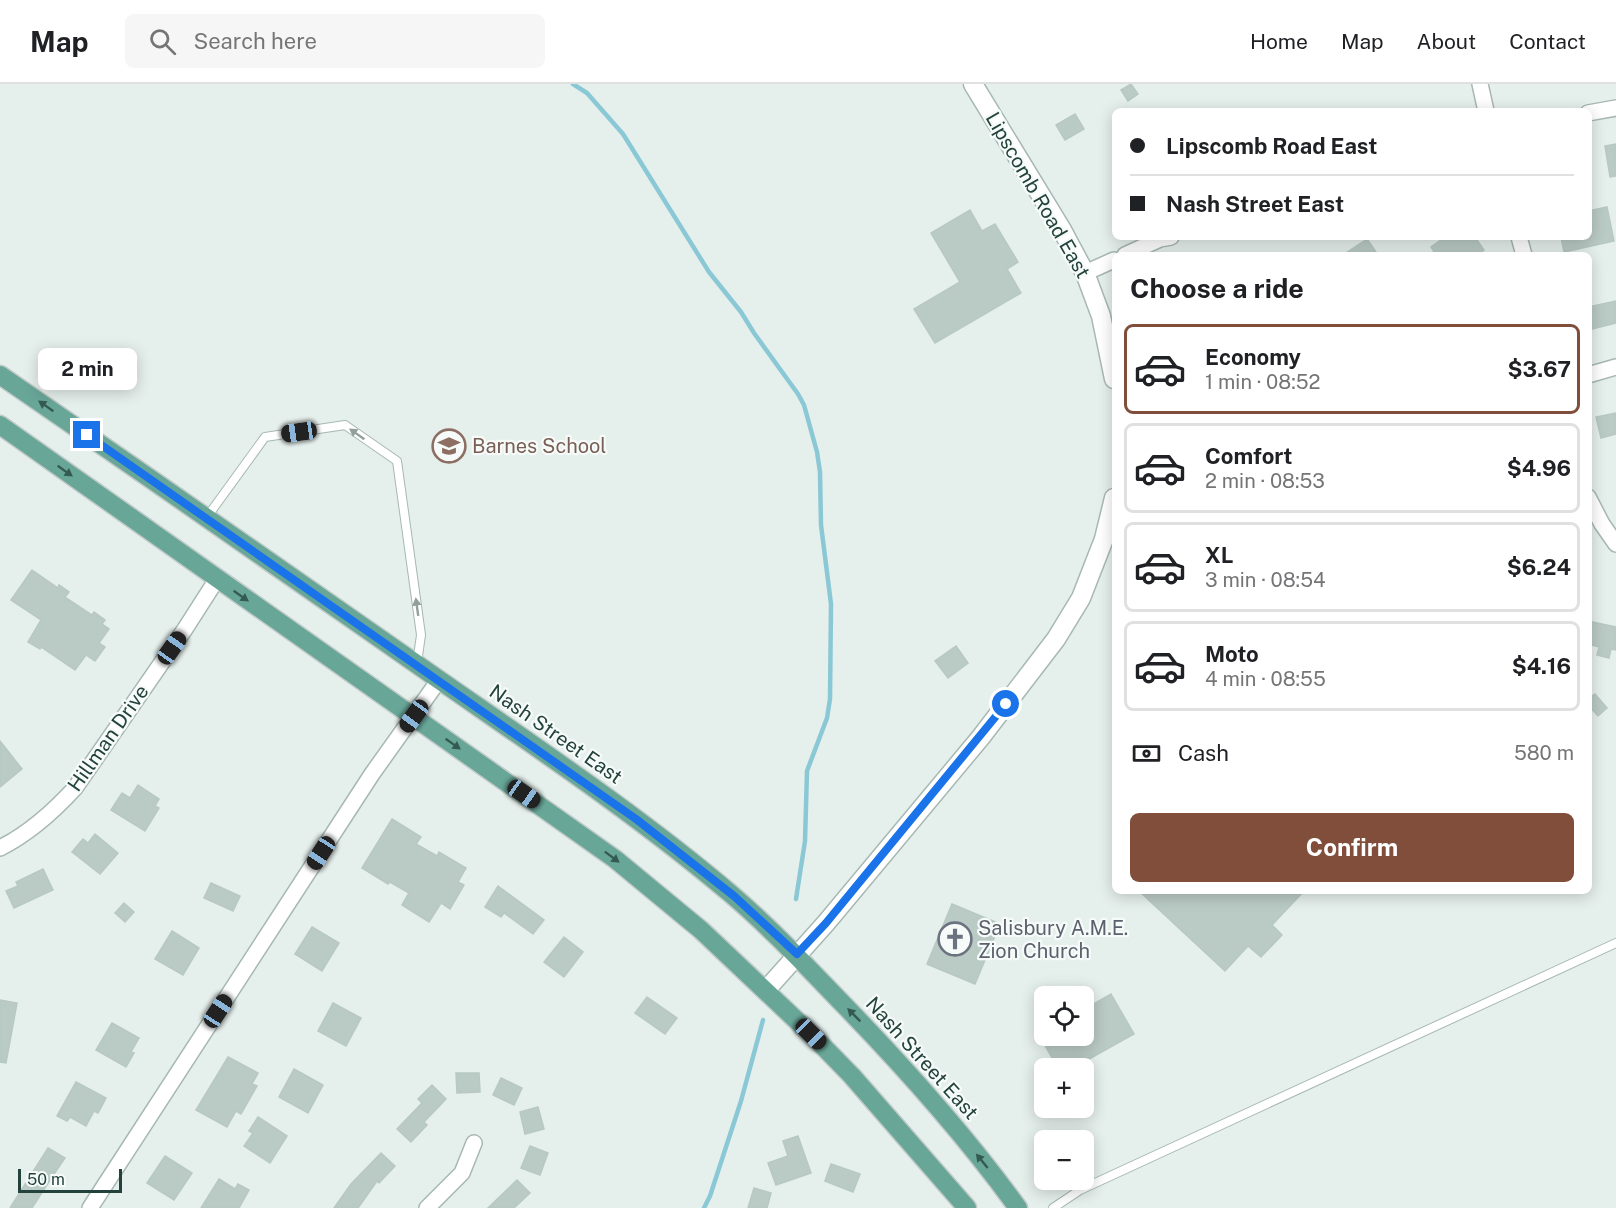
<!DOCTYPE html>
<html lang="en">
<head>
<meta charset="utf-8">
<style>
	:root { --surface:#fff; --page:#f6f6f6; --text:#202124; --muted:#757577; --line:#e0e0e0; --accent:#814e3c }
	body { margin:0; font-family:"Public Sans",sans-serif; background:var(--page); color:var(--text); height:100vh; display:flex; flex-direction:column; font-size:22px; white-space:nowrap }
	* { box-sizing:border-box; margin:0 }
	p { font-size:20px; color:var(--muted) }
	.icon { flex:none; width:33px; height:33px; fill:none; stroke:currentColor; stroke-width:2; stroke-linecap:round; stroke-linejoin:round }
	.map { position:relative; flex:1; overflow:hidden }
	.drawer { position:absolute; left:1112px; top:168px; width:480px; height:642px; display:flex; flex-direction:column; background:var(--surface); border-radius:9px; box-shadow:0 3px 15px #0003 }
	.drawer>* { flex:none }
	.banner { position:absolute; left:1112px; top:24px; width:480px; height:132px; border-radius:9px; box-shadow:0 3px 15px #0003; display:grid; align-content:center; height:132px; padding:0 18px; background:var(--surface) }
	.buttons { position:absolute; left:1034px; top:902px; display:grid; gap:12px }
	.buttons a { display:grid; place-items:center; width:60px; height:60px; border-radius:9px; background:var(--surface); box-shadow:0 3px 15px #0003; font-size:30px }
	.scale { position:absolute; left:18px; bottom:15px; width:104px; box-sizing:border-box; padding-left:6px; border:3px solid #23423b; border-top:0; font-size:16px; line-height:21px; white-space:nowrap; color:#23423b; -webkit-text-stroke:4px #f6fbf9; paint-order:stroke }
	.end { position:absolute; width:27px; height:27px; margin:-14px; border:8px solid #1a73e8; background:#fff; box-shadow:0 0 0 3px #fff }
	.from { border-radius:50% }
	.bubble { position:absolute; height:42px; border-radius:9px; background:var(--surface); box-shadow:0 3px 15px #0003; font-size:20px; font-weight:700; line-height:42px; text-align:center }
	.car { position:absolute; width:18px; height:36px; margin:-18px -9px; border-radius:8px; box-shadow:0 0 4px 2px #0007; background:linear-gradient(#222 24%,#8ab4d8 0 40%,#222 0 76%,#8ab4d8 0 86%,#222 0) }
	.banner b { display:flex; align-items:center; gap:21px; height:57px; font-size:22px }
	.banner b+b { border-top:2px solid var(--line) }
	.banner i { width:15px; height:15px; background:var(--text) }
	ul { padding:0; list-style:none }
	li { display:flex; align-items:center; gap:18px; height:90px; margin:0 12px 9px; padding:0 6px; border:3px solid var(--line); border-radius:9px }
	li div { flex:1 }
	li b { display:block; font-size:22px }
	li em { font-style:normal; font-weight:700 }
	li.selected { border-color:var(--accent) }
	li>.icon { width:54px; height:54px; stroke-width:1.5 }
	h2 { padding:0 18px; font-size:27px; line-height:72px }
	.pay { display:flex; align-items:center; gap:15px; height:66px; padding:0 18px; font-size:22px }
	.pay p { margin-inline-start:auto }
	.primary-button { display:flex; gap:12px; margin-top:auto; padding:12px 18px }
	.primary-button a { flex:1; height:69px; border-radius:9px; background:var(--accent); color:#fff; font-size:24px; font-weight:700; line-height:69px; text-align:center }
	header { display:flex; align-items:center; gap:36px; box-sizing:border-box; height:84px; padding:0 30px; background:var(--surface); border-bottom:2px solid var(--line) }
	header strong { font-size:28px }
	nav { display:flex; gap:33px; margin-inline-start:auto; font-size:21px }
	.search { width:420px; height:54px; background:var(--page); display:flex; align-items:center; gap:15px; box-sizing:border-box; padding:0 21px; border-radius:9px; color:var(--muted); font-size:22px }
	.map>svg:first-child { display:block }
</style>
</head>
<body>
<header>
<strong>Map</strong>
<div class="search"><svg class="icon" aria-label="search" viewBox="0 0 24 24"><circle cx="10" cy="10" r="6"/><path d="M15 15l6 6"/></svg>Search here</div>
<nav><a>Home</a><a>Map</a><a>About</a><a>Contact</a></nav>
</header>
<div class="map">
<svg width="1616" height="1124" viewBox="0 0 1616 1124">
	<rect width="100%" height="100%" fill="#e5efeb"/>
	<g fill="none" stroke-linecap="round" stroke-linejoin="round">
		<g stroke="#8bc8d6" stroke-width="4.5">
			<path d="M 573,0 L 587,9 L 623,50 L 709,188 L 741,228 L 754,249 L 798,310 L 804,321 L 817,368 L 820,388 L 821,441 L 831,520 L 830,615 L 827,634 L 807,687 L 805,757 L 796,815"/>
			<path d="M 704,1124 L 710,1112 L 741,1017 L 763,936"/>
		</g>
	</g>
	<g fill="#bacac4" stroke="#b7c9c2" stroke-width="1.5">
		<path d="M 1131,0 L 1138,10 L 1128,17 L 1121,6 Z"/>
		<path d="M 1075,30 L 1084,45 L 1065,56 L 1056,41 Z"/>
		<path d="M 1616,60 L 1616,92 L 1610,93 L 1605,62 Z"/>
		<path d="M 1607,123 L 1614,157 L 1564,168 L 1561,153 L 1588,153 L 1588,127 Z"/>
		<path d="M 970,126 L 982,147 L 995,140 L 1018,178 L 1007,185 L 1021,209 L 935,259 L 914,225 L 960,198 L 931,149 Z"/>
		<path d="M 1445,153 L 1475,153 L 1484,166 L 1477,171 L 1436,171 L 1431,163 Z"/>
		<path d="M 1367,155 L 1378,171 L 1343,171 Z"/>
		<path d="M 1616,217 L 1616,239 L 1588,246 L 1588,223 Z"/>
		<path d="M 1616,329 L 1616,350 L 1601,354 L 1596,333 Z"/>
		<path d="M 32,486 L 58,504 L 59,501 L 69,508 L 65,513 L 92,531 L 94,528 L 105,536 L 102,540 L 109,545 L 99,559 L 105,563 L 95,577 L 86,571 L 75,586 L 41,563 L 40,565 L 28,558 L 41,536 L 11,516 Z"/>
		<path d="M 1588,537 L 1616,543 L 1616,566 L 1611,565 L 1609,574 L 1597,571 L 1599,563 L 1588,560 Z"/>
		<path d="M 956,562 L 968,579 L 948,594 L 935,577 Z"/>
		<path d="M 1595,610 L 1607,624 L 1598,632 L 1588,621 L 1588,615 Z"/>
		<path d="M 0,657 L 22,685 L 0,703 Z"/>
		<path d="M 138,701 L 159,715 L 155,722 L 159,724 L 145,747 L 111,726 L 122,709 L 130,714 Z"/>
		<path d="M 392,735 L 421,753 L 416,760 L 437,772 L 439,768 L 466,784 L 458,798 L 464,801 L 450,825 L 441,819 L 429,838 L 402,821 L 409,809 L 390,798 L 388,800 L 362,784 Z"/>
		<path d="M 95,750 L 118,769 L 100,790 L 72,768 L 83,755 L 88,759 Z"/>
		<path d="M 43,785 L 53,806 L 14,824 L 6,807 L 18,802 L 16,798 Z"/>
		<path d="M 211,799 L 240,812 L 233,827 L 204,814 Z"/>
		<path d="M 498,802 L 544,836 L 533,850 L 504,829 L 501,833 L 485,823 Z"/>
		<path d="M 1139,807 L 1304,807 L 1272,841 L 1282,851 L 1261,873 L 1248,862 L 1225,887 Z"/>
		<path d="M 124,819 L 134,828 L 125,838 L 115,829 Z"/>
		<path d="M 952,820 L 1000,840 L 975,900 L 927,880 Z"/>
		<path d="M 312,843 L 339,859 L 322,887 L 295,870 Z"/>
		<path d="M 172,847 L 199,864 L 183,891 L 155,875 Z"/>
		<path d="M 564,853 L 583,868 L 564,893 L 544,878 Z"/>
		<path d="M 1111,910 L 1134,950 L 1073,984 L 1058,984 L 1039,951 L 1083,951 L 1083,926 Z"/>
		<path d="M 647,913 L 677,934 L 665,950 L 635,929 Z"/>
		<path d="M 0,916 L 17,919 L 6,979 L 0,978 Z"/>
		<path d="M 333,919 L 361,934 L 346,962 L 318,947 Z"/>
		<path d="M 112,939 L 139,954 L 131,968 L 134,969 L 126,983 L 96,966 Z"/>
		<path d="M 228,973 L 258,989 L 252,1000 L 257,1002 L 241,1030 L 236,1027 L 227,1043 L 196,1026 Z"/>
		<path d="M 294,985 L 323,1001 L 308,1029 L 279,1013 Z"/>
		<path d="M 456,989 L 479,989 L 480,1008 L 457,1009 Z"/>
		<path d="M 501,994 L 522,1004 L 514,1021 L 493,1011 Z"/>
		<path d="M 76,998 L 106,1014 L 98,1029 L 94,1027 L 86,1042 L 70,1033 L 67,1037 L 57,1032 Z"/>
		<path d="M 432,1001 L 446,1015 L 424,1038 L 427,1041 L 411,1058 L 397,1045 L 422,1019 L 418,1015 Z"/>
		<path d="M 538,1023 L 544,1045 L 525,1050 L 520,1028 Z"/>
		<path d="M 258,1033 L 287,1052 L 270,1079 L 244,1062 L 253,1049 L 249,1047 Z"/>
		<path d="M 798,1052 L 811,1089 L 776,1101 L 768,1079 L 788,1072 L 783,1057 Z"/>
		<path d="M 530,1062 L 548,1069 L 540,1091 L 521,1084 Z"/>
		<path d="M 48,1064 L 65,1074 L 52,1093 L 32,1124 L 10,1124 Z"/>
		<path d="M 381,1069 L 395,1082 L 379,1099 L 377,1097 L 358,1124 L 334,1124 L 351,1100 Z"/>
		<path d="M 165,1072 L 192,1089 L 174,1116 L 147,1099 Z"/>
		<path d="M 831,1080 L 860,1090 L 853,1108 L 825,1097 Z"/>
		<path d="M 219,1095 L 235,1105 L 238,1100 L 249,1106 L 239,1124 L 201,1124 Z"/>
		<path d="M 517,1096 L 530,1109 L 514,1124 L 488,1124 Z"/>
		<path d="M 754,1104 L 771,1109 L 767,1124 L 748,1124 Z"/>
	</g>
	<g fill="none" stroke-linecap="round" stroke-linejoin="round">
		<defs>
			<g id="service">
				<path d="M 207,433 L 265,353 L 345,341 L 397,377 L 421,551 L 417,579"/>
				<path d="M 1053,1124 L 1080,1106 L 1616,859"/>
			</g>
			<g id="minor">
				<path d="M 1480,0 L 1486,27"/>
				<path d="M 1588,29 L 1616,24"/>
				<path d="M 1519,153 L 1524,171"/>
				<path d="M 1125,171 L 1160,155 L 1171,153"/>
				<path d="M 1085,189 L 1114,176"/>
				<path d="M 1588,291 L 1616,283"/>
				<path d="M 1588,413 L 1602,440 L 1616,460"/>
				<path d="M 0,764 C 30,749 53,728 75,704 L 185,545 L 217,495"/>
				<path d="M 90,1124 L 372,690 L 439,596"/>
				<path d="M 427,1124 L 462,1089 L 474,1059"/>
			</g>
			<g id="tertiary">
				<path d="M 973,0 L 1062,146 L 1085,189 L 1101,232 L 1114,295"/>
				<path d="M 766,906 L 826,839 L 981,653 L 1056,555 L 1081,514 L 1104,455 L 1114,414"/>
			</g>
			<g id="primary">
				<path d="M 0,291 C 139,386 277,483 415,579 C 522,654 632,726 731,810 C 772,845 808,884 845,922 C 907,986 966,1052 1018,1124"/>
				<path d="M 0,341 L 615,775 L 701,846 L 811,950 L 852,992 L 967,1124"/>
			</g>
		</defs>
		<use href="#service" stroke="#a7b8b3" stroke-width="10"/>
		<use href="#minor" stroke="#a7b8b3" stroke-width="18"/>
		<use href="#tertiary" stroke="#a7b8b3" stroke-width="21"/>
		<use href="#primary" stroke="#c1cac8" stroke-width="21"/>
		<use href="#service" stroke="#fff" stroke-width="8"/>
		<use href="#minor" stroke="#fff" stroke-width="15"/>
		<use href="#tertiary" stroke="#fff" stroke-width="18"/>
		<use href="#primary" stroke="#68a698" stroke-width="18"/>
	</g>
	<defs><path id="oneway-solid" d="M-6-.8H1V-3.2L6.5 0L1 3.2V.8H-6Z" transform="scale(1.5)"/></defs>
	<g fill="#345b52">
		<use href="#oneway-solid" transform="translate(46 322) rotate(-145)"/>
		<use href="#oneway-solid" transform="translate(65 387) rotate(35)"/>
		<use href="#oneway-solid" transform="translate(241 512) rotate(35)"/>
		<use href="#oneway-solid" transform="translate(453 660) rotate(35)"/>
		<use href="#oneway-solid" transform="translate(612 773) rotate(37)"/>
		<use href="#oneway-solid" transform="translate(854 931) rotate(-135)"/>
		<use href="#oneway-solid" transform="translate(982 1077) rotate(-129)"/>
	</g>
	<g fill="#91a09d">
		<use href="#oneway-solid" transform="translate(357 350) rotate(-145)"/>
		<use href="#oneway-solid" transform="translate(417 523) rotate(-98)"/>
	</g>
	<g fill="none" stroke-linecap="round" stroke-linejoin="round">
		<path stroke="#1a73e8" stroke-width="8" d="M 87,351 L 636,735 L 734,812 L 797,870 L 826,839 L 1006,620"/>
	</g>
	<defs>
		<symbol id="school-ring" viewBox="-11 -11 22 22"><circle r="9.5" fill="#f6fbf9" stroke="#8d6e63" stroke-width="1.5"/><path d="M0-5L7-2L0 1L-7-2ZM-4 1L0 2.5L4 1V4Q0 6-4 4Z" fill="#8d6e63"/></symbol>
		<symbol id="church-ring" viewBox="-11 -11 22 22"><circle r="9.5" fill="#f6fbf9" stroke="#6b7280" stroke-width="1.5"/><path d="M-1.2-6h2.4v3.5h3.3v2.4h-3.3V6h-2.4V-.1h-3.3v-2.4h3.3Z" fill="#6b7280"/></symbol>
	</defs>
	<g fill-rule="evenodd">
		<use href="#school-ring" x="430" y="343" width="38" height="38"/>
		<use href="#church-ring" x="936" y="836" width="38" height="38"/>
	</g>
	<g text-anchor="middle" stroke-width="4.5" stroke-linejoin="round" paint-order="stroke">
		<g font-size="20" fill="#23423b" stroke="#f6fbf9">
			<text transform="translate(1038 111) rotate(60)" y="7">Lipscomb Road East</text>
			<text transform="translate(556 650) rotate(35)" y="7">Nash Street East</text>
			<text transform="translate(108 654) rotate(-55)" y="7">Hillman Drive</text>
			<text transform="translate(922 974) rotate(48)" y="7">Nash Street East</text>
		</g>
		<g font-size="20" fill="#785e54" stroke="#f6fbf9" text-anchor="start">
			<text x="472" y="369">Barnes School</text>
		</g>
		<g font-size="20" fill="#5b616d" stroke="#f6fbf9" text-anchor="start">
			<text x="978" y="851">Salisbury A.M.E.<tspan x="978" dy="23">Zion Church</tspan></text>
		</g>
	</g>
</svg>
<div class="buttons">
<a><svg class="icon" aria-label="locate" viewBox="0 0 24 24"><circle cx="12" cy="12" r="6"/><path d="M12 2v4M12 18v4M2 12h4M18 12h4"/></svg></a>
<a>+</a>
<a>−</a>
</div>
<div class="scale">50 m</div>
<i class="end from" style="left:1006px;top:620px"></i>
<i class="end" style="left:87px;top:351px"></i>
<div class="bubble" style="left:38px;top:264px;width:99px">2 min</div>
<i class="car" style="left:299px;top:348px;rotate:262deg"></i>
<i class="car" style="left:172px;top:564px;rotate:35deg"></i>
<i class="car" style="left:414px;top:632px;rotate:216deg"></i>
<i class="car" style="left:524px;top:710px;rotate:125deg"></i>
<i class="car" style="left:321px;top:769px;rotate:213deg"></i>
<i class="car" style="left:218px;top:927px;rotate:33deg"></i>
<i class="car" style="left:811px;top:950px;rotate:135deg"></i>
<div class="banner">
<b><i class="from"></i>Lipscomb Road East</b>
<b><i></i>Nash Street East</b>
</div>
<section class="drawer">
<h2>Choose a ride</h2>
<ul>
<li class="selected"><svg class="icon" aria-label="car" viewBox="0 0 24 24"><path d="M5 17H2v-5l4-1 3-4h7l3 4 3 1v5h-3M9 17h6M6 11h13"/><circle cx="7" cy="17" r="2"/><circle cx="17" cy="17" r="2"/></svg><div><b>Economy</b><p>1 min · 08:52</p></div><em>$3.67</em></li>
<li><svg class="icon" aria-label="car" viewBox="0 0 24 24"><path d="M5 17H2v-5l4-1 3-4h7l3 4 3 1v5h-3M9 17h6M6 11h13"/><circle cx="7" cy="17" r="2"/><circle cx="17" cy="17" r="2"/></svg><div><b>Comfort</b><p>2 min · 08:53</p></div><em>$4.96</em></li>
<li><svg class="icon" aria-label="car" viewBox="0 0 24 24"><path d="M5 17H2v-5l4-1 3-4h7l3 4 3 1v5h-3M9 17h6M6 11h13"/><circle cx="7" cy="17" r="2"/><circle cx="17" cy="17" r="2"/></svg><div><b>XL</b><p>3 min · 08:54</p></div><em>$6.24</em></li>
<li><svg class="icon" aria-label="car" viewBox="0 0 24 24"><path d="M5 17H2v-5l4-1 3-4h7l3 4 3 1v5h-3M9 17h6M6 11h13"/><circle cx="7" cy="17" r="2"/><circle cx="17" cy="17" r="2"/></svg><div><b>Moto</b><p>4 min · 08:55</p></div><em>$4.16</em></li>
</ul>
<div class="pay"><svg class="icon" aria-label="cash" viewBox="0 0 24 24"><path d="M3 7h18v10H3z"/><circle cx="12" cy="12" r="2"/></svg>Cash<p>580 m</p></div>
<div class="primary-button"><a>Confirm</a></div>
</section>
</div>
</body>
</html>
